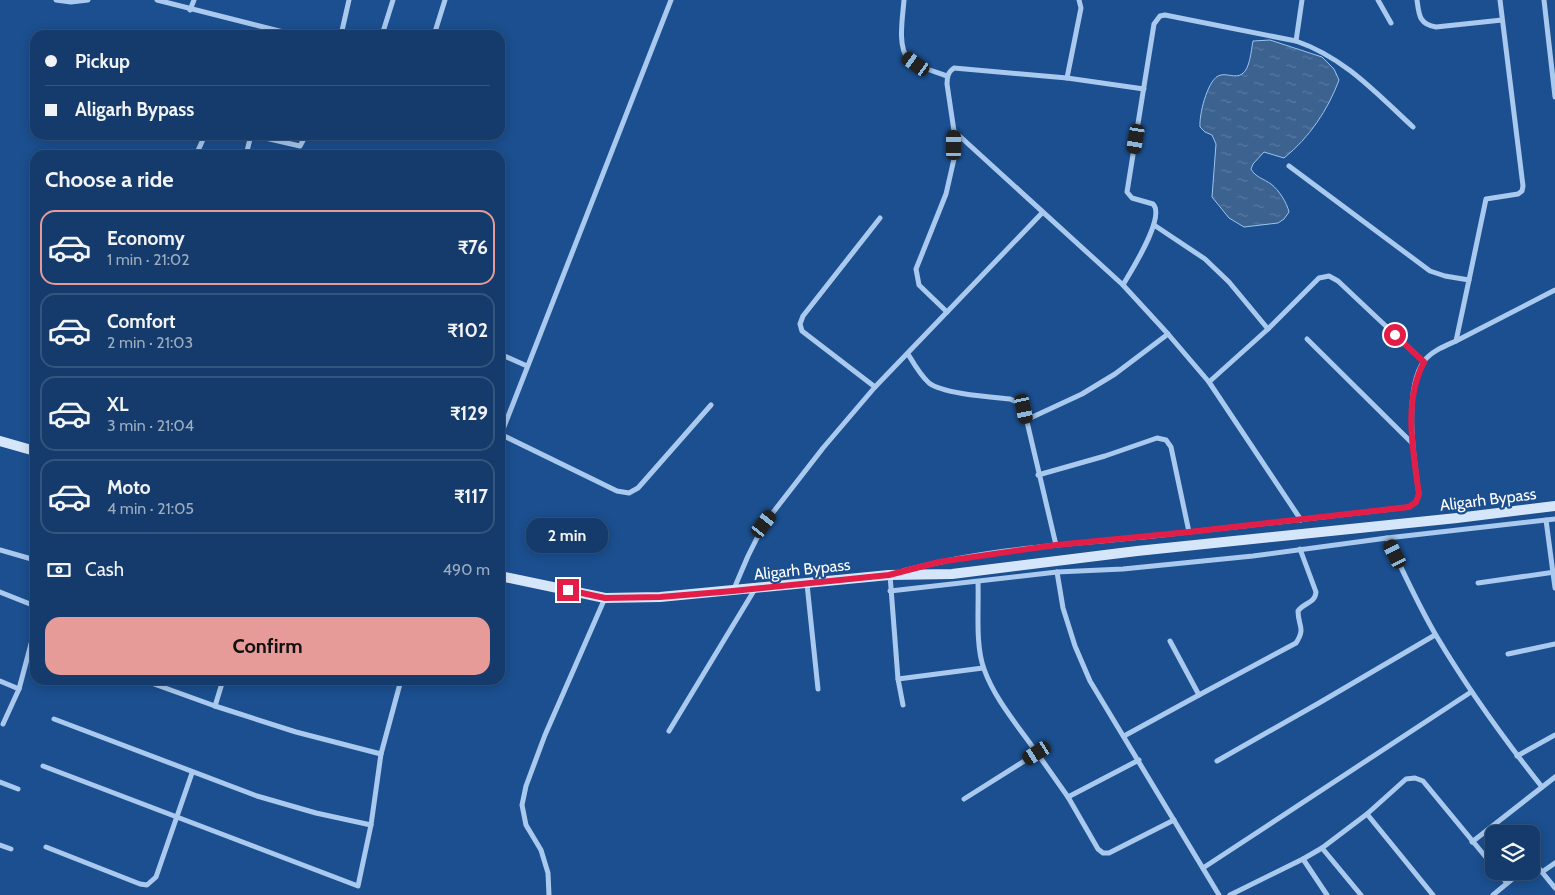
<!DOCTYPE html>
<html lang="en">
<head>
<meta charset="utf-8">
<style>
	:root { --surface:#143b6b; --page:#1d4271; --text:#f1f3f6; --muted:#9dadc1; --line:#33557e; --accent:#e69b98 }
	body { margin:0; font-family:Cabin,sans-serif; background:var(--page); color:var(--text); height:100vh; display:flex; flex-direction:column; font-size:19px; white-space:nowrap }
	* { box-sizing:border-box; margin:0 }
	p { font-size:16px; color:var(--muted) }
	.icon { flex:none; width:28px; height:28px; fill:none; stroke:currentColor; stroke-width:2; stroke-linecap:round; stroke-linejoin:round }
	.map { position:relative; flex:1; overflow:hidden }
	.side { position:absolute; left:30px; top:150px; width:475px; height:535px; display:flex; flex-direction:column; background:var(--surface); border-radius:15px; box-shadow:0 2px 12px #0003,0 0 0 1px var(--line) }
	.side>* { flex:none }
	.top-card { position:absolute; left:30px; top:30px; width:475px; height:110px; border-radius:15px; box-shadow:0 2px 12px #0003,0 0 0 1px var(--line); display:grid; align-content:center; height:110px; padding:0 15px; background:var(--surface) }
	.buttons { position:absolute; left:1485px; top:825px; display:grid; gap:10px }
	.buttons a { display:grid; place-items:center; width:55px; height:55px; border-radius:10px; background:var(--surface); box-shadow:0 2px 12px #0003,0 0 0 1px var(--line); font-size:25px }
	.end { position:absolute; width:22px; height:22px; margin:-11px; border:6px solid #e11d48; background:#fff; box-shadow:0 0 0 2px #fff }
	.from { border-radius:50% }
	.bubble { position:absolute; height:35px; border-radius:15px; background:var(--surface); box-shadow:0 2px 12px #0003,0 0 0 1px var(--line); font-size:16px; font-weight:700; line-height:35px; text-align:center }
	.car { position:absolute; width:15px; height:30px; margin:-15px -8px; border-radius:6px; box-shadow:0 0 4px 1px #0007; background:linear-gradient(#222 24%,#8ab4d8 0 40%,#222 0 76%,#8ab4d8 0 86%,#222 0) }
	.top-card b { display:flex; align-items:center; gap:18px; height:48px; font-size:19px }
	.top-card b+b { border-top:1px solid var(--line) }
	.top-card i { width:12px; height:12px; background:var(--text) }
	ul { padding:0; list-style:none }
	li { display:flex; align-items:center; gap:15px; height:75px; margin:0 10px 8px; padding:0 5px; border:2px solid var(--line); border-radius:15px }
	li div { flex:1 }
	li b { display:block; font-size:19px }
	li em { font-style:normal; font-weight:700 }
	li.active { border-color:var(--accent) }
	li>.icon { width:45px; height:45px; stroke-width:1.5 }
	h2 { padding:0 15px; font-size:22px; line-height:60px }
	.pay { display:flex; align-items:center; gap:12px; height:55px; padding:0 15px; font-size:19px }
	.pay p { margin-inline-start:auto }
	.cta { display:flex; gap:10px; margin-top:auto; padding:10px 15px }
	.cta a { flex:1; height:58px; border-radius:15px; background:var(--accent); color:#111; font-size:20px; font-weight:700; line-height:58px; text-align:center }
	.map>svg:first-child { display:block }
</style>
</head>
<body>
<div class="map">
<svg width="1555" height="895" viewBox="0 0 1555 895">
	<defs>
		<pattern id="water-ripples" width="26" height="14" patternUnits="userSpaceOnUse" patternTransform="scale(1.25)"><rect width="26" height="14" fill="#3c6290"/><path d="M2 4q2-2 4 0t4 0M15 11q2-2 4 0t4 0" fill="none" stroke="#597aa1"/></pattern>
	</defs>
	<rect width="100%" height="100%" fill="#1b4f8f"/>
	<path fill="url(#water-ripples)" stroke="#9cc4f0" d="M 1270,40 L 1322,57 L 1334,69 L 1339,80 C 1328,110 1309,138 1284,158 L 1264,152 L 1253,164 L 1251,169 C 1255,177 1264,179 1271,184 C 1279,190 1287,203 1289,212 L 1284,219 L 1278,223 L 1244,227 L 1229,218 L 1212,197 L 1216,144 L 1212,135 L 1205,132 L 1200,127 C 1199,115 1207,82 1218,76 C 1226,72 1235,79 1242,74 C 1250,69 1251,51 1253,41 Z"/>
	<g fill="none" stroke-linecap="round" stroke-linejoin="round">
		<g stroke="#a9c9ee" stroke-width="5">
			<path d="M 56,0 L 71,2 L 88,0"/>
			<path d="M 157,0 L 295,35"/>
			<path d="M 904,0 C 903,15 897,47 908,58 C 918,68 935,71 947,76"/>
			<path d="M 1378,0 L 1391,23"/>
			<path d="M 1417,0 C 1419,15 1419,24 1436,27 L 1502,20"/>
			<path d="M 1544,0 L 1555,97"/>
			<path d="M 190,10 L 194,0"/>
			<path d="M 341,35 L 349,0"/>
			<path d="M 382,35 L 393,0"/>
			<path d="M 434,35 L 445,0"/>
			<path d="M 1296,41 L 1302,0"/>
			<path d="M 1067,78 L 1081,8 L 1079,0"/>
			<path d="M 954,131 L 1123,285 L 1168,334 L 1209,382 L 1301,520"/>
			<path d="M 252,135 L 300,146 L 306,135"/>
			<path d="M 196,155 L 205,135"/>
			<path d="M 246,155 L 251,135"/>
			<path d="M 1154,225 L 1205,259 L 1229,282 L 1268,329"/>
			<path d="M 1469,280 L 1486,199 L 1518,194 L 1522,191 L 1523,186 L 1500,0"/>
			<path d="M 1123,285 C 1131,271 1166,217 1153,204 L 1132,198 L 1127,192 L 1154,24 L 1160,16 L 1165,15 L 1296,41 C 1345,58 1376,93 1413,127"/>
			<path d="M 947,312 L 919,285 L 916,269 L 946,194 L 954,159 L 954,131 L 947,84 C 947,77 948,72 954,68 L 1067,78 L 1144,89"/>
			<path d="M 1307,339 L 1412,443"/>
			<path d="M 1456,341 L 1555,290"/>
			<path d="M 500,354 L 527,366"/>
			<path d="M 908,354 C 914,364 920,375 929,383 C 944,394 990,397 1010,399 L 1019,403 L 1024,409 L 1056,545"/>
			<path d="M 1209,382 L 1268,329 L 1319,278 L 1329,276 L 1338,281 L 1424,362"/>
			<path d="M 875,387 L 802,331 L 800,324 L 803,316 L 880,218"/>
			<path d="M 1026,420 L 1082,394 L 1115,374 L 1168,334"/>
			<path d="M 500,434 L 617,491 L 629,493 L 638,488 L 711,405"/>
			<path d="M 500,437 L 671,0"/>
			<path d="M 1038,475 L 1105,456 L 1157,438 L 1166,440 L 1171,447 L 1189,532"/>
			<path d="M 1546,520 L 1555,588"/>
			<path d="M 1387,538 C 1403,571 1418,605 1437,637 C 1468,689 1504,739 1542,787"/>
			<path d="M 0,550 L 35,560"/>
			<path d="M 903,571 C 984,549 1070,544 1153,536 C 1238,527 1324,517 1409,507 L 1416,502 L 1419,494 C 1414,460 1403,391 1424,361 C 1432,351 1445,346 1456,341 L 1469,280 L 1445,276 L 1430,271 L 1289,166"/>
			<path d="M 1057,572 L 1063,608 L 1075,646 L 1090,681 L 1219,895"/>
			<path d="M 890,575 L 898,679 L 903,705"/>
			<path d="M 1478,583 L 1555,572"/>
			<path d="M 807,584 L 818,689"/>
			<path d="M 733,591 L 748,556 L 764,524 L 823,448 L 875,387 L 1042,213"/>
			<path d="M 890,591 L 1057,572 L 1123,569 L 1253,556 L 1387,538 L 1555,519"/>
			<path d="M 0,592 L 35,606"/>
			<path d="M 1170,641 L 1199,695 L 1296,643 C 1306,628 1298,626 1298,611 C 1304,602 1315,604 1316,592 L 1300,549"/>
			<path d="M 1508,654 L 1555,644"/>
			<path d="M 898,679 L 983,668"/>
			<path d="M 143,680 L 215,706 L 296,732 L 381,754 L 401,680"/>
			<path d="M 388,680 L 400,684"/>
			<path d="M 0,681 L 19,689"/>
			<path d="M 215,706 L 223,680"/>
			<path d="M 54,719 L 257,796 L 316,813 L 371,825"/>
			<path d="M 3,724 L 19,689 L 35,629"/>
			<path d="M 669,731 L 755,589"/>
			<path d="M 1124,736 L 1199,695"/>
			<path d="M 1037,753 L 1068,797 L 1098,849 L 1103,853 L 1109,853 L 1174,820"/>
			<path d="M 1517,756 L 1555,735"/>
			<path d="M 1217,761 L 1319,703 L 1435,635"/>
			<path d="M 43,766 L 358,886 L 371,825 L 381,754"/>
			<path d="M 0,782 L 18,789"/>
			<path d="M 1068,797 L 1139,760"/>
			<path d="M 964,799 L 1037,753 C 1019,727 995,700 984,669 C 975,645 979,608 978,582"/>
			<path d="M 1367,814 L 1406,779 L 1415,778 L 1423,781 L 1494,867"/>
			<path d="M 1472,842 L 1555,777"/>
			<path d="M 0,845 L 11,849"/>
			<path d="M 46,847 L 140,884 L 147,885 L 156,877 L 192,773"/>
			<path d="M 1322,848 L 1361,895"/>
			<path d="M 1531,865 L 1537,866 L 1555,888"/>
			<path d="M 1203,868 L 1471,692"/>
			<path d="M 1497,871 L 1507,883"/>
			<path d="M 1542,872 L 1555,863"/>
			<path d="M 549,895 L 548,873 L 541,850 L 526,825 L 522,805 L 526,786 L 545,735 L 605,598"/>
			<path d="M 1230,895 L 1303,859"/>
			<path d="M 1327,895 L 1303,859 L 1322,848 L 1367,814 L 1433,895"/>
			<path d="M 1493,895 L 1522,871"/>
		</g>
		<g stroke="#d6e6fa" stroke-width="10">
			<path d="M 0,441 L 35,451"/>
			<path d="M 500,576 L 605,598 L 660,597 L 889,575 L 952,574 L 1137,551 L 1457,518 L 1555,506"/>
		</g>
	</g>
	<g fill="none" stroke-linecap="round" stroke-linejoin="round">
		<path stroke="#e11d48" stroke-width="6" d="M 568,590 L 605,598 L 660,597 L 733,591 L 889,575 L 939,562 L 1056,545 L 1189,532 L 1409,507 L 1416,502 L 1419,494 C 1413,451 1403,402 1424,362 L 1395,335"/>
	</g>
	<g text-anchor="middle" stroke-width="4.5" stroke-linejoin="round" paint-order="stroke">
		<g font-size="16" fill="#fff" stroke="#1b4f8f">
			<text transform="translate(1488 499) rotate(-7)" y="6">Aligarh Bypass</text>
			<text transform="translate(802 569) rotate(-6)" y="6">Aligarh Bypass</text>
		</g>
	</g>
</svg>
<div class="buttons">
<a><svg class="icon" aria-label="layers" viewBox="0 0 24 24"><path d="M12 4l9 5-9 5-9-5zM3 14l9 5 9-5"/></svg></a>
</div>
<i class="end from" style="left:1395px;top:335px"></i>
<i class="end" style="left:568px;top:590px"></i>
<div class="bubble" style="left:526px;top:518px;width:82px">2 min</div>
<i class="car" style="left:916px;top:64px;rotate:305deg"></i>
<i class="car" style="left:1136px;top:139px;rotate:190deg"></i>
<i class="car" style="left:954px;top:145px;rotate:0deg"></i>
<i class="car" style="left:1024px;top:409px;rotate:168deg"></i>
<i class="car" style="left:764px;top:524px;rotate:37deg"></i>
<i class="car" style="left:1395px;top:554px;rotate:333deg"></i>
<i class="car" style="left:1037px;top:753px;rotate:238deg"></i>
<div class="top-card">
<b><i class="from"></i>Pickup</b>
<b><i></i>Aligarh Bypass</b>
</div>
<section class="side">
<h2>Choose a ride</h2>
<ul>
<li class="active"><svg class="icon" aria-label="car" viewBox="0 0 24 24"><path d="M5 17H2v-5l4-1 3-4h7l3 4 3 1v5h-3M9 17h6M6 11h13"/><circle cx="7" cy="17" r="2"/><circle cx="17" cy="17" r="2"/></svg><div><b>Economy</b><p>1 min · 21:02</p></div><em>₹76</em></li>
<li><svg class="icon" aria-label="car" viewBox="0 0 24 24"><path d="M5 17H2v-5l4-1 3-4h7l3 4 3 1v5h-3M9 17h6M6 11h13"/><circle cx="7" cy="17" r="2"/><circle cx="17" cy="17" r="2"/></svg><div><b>Comfort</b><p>2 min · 21:03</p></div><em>₹102</em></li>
<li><svg class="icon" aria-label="car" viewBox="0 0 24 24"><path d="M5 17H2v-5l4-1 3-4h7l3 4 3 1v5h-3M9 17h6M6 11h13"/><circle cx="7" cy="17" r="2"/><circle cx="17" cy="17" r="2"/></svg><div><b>XL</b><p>3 min · 21:04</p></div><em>₹129</em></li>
<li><svg class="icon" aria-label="car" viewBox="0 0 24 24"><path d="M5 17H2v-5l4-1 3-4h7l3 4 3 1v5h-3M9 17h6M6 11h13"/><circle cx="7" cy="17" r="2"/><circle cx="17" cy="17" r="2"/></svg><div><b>Moto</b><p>4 min · 21:05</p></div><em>₹117</em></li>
</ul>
<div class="pay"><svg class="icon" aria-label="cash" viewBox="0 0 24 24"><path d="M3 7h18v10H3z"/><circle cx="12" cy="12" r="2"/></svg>Cash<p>490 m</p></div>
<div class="cta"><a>Confirm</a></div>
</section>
</div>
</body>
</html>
